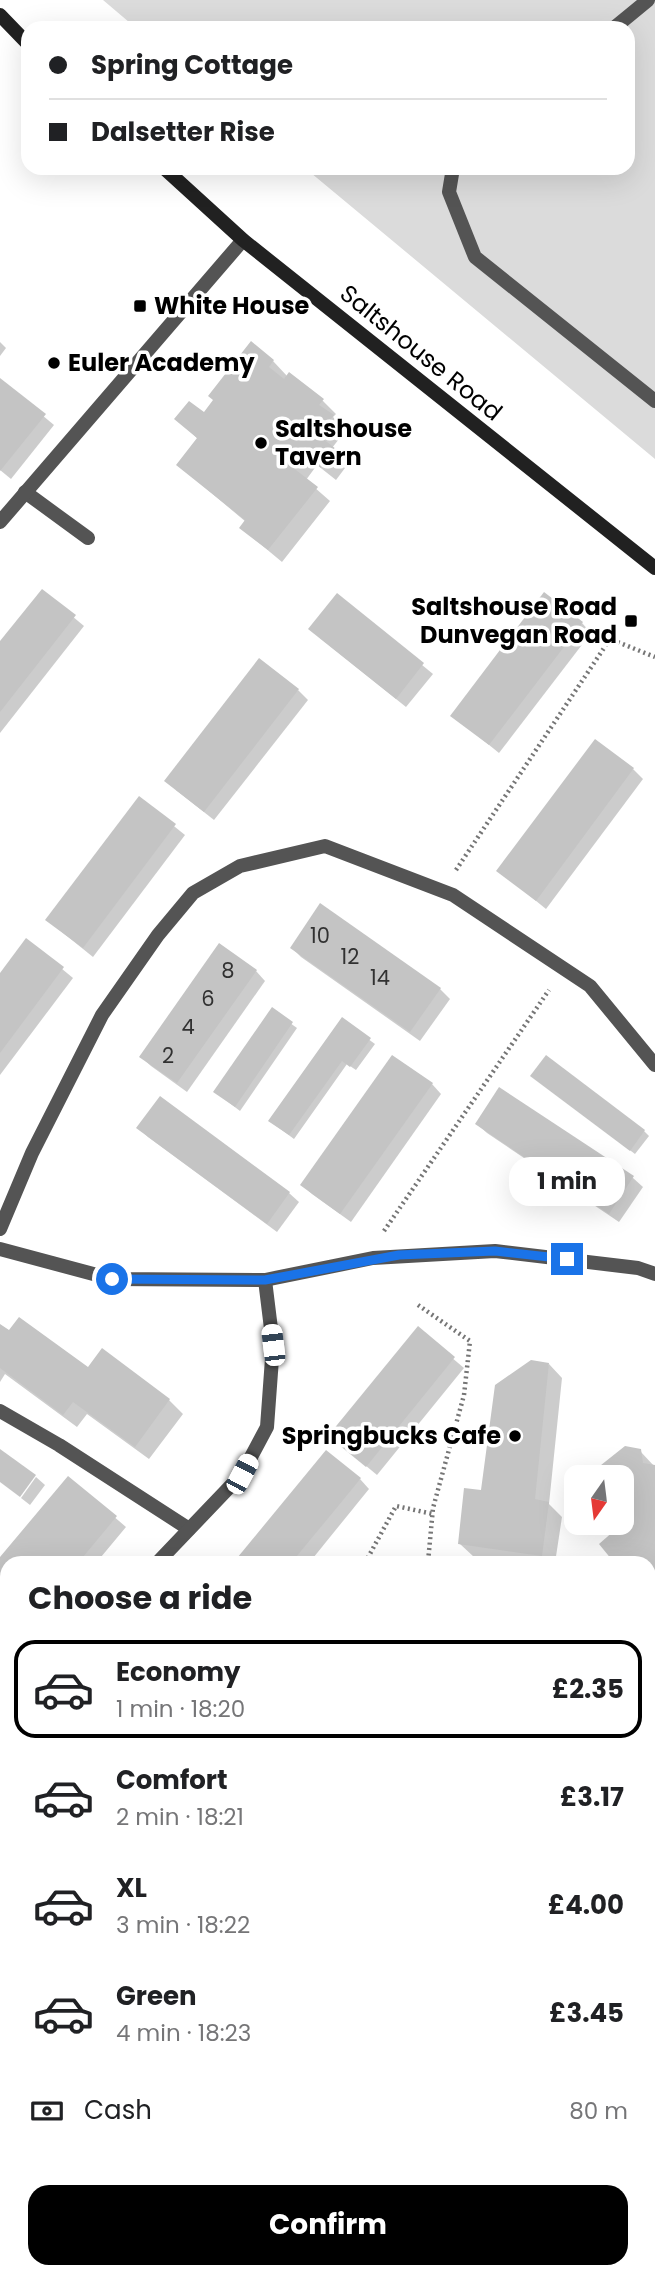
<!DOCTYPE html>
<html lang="en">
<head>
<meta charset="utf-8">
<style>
	:root { --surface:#fff; --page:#f6f6f6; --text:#202124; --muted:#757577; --line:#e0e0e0; --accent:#000 }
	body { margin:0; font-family:Poppins,sans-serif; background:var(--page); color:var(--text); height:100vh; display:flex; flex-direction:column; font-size:26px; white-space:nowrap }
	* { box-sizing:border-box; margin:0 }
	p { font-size:23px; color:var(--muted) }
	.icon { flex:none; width:38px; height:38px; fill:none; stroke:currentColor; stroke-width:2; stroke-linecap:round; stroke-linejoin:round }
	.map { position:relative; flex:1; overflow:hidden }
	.details { position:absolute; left:0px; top:1556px; width:656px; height:723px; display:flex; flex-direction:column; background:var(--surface); border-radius:21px 21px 0 0; box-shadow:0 7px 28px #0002 }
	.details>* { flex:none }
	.top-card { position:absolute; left:21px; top:21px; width:614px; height:154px; border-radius:21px; box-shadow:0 7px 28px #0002; display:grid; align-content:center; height:154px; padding:0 28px; background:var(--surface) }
	.needle { width:46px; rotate:194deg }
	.tools { position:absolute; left:564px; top:1465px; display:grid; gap:14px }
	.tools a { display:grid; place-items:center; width:70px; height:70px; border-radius:14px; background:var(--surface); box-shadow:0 7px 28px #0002; font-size:35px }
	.end { position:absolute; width:32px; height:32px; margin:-16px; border:9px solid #1a73e8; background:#fff; box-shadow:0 0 0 4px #fff }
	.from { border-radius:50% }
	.bubble { position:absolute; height:49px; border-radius:21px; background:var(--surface); box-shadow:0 7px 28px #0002; font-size:23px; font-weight:700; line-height:49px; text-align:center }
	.car { position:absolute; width:21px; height:42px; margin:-21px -10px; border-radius:9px; box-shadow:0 0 5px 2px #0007; background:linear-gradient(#fff 24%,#345 0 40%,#fff 0 76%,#345 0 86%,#fff 0) }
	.top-card b { display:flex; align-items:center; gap:24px; height:66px; font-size:26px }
	.top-card b+b { border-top:2px solid var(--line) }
	.top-card i { width:18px; height:18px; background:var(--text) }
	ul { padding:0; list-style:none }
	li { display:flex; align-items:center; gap:21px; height:98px; margin:0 14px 10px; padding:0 14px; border:4px solid transparent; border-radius:21px }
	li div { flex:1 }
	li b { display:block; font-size:26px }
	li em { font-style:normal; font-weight:700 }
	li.selected { border-color:var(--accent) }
	li>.icon { width:63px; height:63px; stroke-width:1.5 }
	h2 { padding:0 28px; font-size:32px; line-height:84px }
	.pay { display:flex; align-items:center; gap:18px; height:77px; padding:0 28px; font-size:26px }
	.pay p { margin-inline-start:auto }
	.button { display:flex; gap:14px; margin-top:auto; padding:14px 28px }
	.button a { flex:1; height:80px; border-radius:21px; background:var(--accent); color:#fff; font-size:28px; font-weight:700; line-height:80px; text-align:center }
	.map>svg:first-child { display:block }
</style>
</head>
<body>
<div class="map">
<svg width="655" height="2277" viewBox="0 0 655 2277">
	<rect width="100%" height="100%" fill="#fff"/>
	<g fill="#dbdbdb">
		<path d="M 103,0 L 655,0 L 655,459 L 305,168 L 628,168 L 628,28 L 136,28 Z"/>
		<path d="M 405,2272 L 526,2272 L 536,2277 L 400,2277 Z"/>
	</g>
	<g fill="#0003">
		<path d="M 0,342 L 6,348 L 0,356 Z"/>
		<path d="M 273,361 L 288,377 L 323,401 L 336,414 L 333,417 L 346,430 L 332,448 L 348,464 L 336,480 L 317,465 L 306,480 L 330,501 L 282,562 L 241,528 L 246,522 L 178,465 L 198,439 L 177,419 L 204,414 Z"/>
		<path d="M 0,380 L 54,425 L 11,479 L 0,470 Z"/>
		<path d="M 42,591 L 84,626 L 0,733 L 0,644 Z"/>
		<path d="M 337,595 L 433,674 L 406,707 L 320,638 Z"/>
		<path d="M 582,623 L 591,633 L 499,753 L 452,715 Z"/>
		<path d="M 298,690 L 308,700 L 214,820 L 176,790 Z"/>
		<path d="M 633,769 L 643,779 L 546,909 L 499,871 Z"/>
		<path d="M 139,798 L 185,835 L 93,957 L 47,920 Z"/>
		<path d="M 27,940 L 73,978 L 0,1075 L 0,976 Z"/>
		<path d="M 292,948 L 440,989 L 450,999 L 420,1041 L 301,957 Z"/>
		<path d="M 256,971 L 265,981 L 187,1092 L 151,1066 L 141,1057 Z"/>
		<path d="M 272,1010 L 297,1028 L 240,1111 L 215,1092 Z"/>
		<path d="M 342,1020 L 375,1044 L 356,1070 L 347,1064 L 294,1139 L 275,1125 Z"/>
		<path d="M 537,1080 L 644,1131 L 649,1136 L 635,1154 Z"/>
		<path d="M 432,1084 L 441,1094 L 351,1222 L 312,1194 L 302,1185 Z"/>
		<path d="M 500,1089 L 633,1178 L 643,1187 L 619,1222 L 487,1133 L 477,1124 Z"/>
		<path d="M 139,1128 L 289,1193 L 299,1202 L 277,1232 L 148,1137 Z"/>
		<path d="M 0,1326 L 88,1369 L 169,1400 L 183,1414 L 149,1459 L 87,1414 L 77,1427 L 5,1374 L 0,1382 Z"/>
		<path d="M 418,1329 L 464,1368 L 377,1475 L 330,1436 Z"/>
		<path d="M 549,1364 L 562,1378 L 549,1504 L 562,1517 L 555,1563 L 514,1563 L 474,1557 L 460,1544 L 482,1492 Z"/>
		<path d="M 640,1451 L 655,1467 L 655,1729 L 649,1728 L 649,1563 L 618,1530 L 621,1522 L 621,1477 L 589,1477 Z"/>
		<path d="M 36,1477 L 45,1485 L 30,1505 L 21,1498 Z"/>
		<path d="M 69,1478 L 126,1527 L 96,1563 L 7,1563 L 7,1669 L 0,1677 L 0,1560 Z"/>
		<path d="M 360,1479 L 369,1489 L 309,1563 L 235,1563 Z"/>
		<path d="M 0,2220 L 7,2229 L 6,2277 L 0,2277 Z"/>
		<path d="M 277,2272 L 344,2272 L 352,2277 L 285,2277 Z"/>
	</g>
	<g fill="#c4c4c4">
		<path d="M 251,341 L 274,360 L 269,367 L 284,379 L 289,372 L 324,399 L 319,405 L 334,415 L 318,435 L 336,449 L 321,468 L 303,453 L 292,467 L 318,487 L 268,550 L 239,528 L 245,520 L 176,465 L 197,438 L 174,419 L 189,401 L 204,412 L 213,400 L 208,396 Z"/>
		<path d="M 0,378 L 46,414 L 0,471 Z"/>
		<path d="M 42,589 L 76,615 L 0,712 L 0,641 Z"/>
		<path d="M 544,592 L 583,622 L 489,745 L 450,716 Z"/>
		<path d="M 337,593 L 424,663 L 396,699 L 308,629 Z"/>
		<path d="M 259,658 L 299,689 L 204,812 L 164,781 Z"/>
		<path d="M 595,739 L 634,768 L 536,901 L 496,871 Z"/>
		<path d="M 139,796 L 176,824 L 83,948 L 45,920 Z"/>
		<path d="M 320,903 L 441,988 L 410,1032 L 290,948 Z"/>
		<path d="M 26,938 L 64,967 L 0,1053 L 0,973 Z"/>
		<path d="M 219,943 L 257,970 L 177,1083 L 139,1057 Z"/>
		<path d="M 272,1007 L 293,1022 L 235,1107 L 213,1092 Z"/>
		<path d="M 342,1017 L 371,1038 L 350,1067 L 342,1061 L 289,1135 L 268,1121 Z"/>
		<path d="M 392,1055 L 433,1083 L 340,1214 L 300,1185 Z"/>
		<path d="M 546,1055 L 645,1130 L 630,1151 L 530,1076 Z"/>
		<path d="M 499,1087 L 634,1176 L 609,1214 L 475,1124 Z"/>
		<path d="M 160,1096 L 290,1192 L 267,1224 L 136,1128 Z"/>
		<path d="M 19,1317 L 88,1367 L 102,1348 L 170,1399 L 135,1447 L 73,1402 L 63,1415 L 0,1368 L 0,1324 L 9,1330 Z"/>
		<path d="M 418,1326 L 455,1357 L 366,1467 L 328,1436 Z"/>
		<path d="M 531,1360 L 549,1363 L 535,1499 L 549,1502 L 542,1556 L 458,1544 L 464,1488 L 481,1490 L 495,1385 Z"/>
		<path d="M 625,1446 L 641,1449 L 643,1463 L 655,1465 L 655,1717 L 649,1717 L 649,1563 L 610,1563 L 612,1560 L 599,1544 L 615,1530 L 609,1522 L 621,1522 L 621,1477 L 586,1477 Z"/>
		<path d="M 0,1449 L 36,1475 L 20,1497 L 0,1482 Z"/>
		<path d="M 326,1450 L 361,1478 L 339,1505 L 291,1563 L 233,1563 Z"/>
		<path d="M 68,1476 L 117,1516 L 78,1563 L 7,1563 L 7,1648 L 0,1656 L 0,1557 Z"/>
		<path d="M 649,1961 L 655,1964 L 654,1979 L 649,1977 Z"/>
		<path d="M 0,2221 L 7,2230 L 7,2260 L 0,2265 Z"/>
		<path d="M 52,2272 L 79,2272 L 86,2277 L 48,2277 Z"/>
		<path d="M 278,2272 L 347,2272 L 355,2277 L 286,2277 Z"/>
	</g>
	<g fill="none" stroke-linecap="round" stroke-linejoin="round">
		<g stroke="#767676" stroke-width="4.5" stroke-dasharray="2 3.5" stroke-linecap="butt">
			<path d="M 456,870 L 610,639 L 655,657"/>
			<path d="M 384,1231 L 549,990"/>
			<path d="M 418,1305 L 470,1341 L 464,1395 L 433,1508 L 428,1562 L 433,1563"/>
			<path d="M 365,1563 L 396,1506 L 433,1514"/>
			<path d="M 649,1725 L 655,1725"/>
			<path d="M 526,2272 L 536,2277"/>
			<path d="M 400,2277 L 405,2272"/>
		</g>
		<g stroke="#545454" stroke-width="14">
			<path d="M 614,28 L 648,0"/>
			<path d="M 453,168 L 449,192 L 475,257 L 655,401"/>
			<path d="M 25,492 L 88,538"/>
			<path d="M 0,1411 L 59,1445 L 189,1529"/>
			<path d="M 10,2277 L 14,2272"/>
		</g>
		<g stroke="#545454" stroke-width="14">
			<path d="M 0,522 L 243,240"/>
			<path d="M 0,1229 L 32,1153 L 102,1015 L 158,935 L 193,893 L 240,866 L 325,846 L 453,895 L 590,986 L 655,1065"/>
			<path d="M 0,1249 L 112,1279 L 265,1280 L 373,1258 L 495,1251 L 638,1268 L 655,1274"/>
			<path d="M 157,1563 L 242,1474 L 267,1427 L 273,1345 L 265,1280"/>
			<path d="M 0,1777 L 7,1762"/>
			<path d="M 0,2090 L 7,2102"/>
			<path d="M 178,2272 L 185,2277"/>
		</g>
		<g stroke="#212121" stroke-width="14">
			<path d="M 0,15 L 28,44"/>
			<path d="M 164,168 L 243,240 L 655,568"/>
		</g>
	</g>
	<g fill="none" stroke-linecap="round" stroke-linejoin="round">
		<path stroke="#1a73e8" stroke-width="9" d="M 112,1279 L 265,1280 L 399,1255 L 495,1251 L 567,1259"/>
	</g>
	<g fill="#000" stroke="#fff" stroke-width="2.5">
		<rect x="133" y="299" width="14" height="14" rx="3.5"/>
		<circle cx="54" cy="363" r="7"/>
		<circle cx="261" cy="443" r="7"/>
		<rect x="624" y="614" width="14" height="14" rx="3.5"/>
		<circle cx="515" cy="1436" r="7"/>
	</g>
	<g text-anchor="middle" stroke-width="7" stroke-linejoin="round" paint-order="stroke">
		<g font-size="21" fill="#313131">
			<text x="320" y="943">10</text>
			<text x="350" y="964">12</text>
			<text x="228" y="978">8</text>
			<text x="380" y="985">14</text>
			<text x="208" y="1006">6</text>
			<text x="188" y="1034">4</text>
			<text x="168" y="1063">2</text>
		</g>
		<g font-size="24" font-weight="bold" fill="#000" stroke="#fff" text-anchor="start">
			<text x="154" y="314">White House</text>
			<text x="68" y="371">Euler Academy</text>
			<text x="275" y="437">Saltshouse<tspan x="275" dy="28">Tavern</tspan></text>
			<text x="617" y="615" text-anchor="end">Saltshouse Road<tspan x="617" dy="28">Dunvegan Road</tspan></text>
			<text x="501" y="1444" text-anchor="end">Springbucks Cafe</text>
		</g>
		<g font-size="24" fill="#000" stroke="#fff">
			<text transform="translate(421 353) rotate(39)" y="8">Saltshouse Road</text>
		</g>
	</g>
</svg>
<div class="tools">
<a><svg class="needle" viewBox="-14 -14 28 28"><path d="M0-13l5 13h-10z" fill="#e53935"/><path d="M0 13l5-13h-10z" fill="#757577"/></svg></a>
</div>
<i class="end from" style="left:112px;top:1279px"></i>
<i class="end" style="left:567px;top:1259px"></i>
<div class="bubble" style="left:509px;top:1157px;width:116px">1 min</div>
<i class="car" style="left:273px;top:1345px;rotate:353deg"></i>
<i class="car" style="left:242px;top:1474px;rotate:28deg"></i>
<div class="top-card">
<b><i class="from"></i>Spring Cottage</b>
<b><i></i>Dalsetter Rise</b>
</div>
<section class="details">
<h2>Choose a ride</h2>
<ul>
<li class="selected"><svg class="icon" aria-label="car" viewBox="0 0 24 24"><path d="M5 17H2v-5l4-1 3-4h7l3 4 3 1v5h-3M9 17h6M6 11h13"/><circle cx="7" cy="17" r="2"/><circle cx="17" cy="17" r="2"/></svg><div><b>Economy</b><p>1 min · 18:20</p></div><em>£2.35</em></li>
<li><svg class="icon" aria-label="car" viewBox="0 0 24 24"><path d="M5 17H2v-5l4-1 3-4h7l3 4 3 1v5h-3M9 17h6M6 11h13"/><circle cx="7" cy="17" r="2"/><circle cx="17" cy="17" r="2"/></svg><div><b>Comfort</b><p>2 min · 18:21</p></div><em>£3.17</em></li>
<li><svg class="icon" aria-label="car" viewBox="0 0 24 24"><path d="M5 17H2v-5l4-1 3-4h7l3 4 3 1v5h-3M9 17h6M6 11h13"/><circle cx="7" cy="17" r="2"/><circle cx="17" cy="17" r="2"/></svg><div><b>XL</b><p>3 min · 18:22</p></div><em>£4.00</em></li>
<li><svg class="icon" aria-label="car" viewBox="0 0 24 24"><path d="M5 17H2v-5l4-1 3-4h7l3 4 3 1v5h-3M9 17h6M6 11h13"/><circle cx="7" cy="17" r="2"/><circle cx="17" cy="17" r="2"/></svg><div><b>Green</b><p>4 min · 18:23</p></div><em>£3.45</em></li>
</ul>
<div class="pay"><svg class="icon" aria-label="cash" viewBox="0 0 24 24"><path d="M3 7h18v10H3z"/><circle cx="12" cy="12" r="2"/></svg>Cash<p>80 m</p></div>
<div class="button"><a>Confirm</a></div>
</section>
</div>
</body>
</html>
